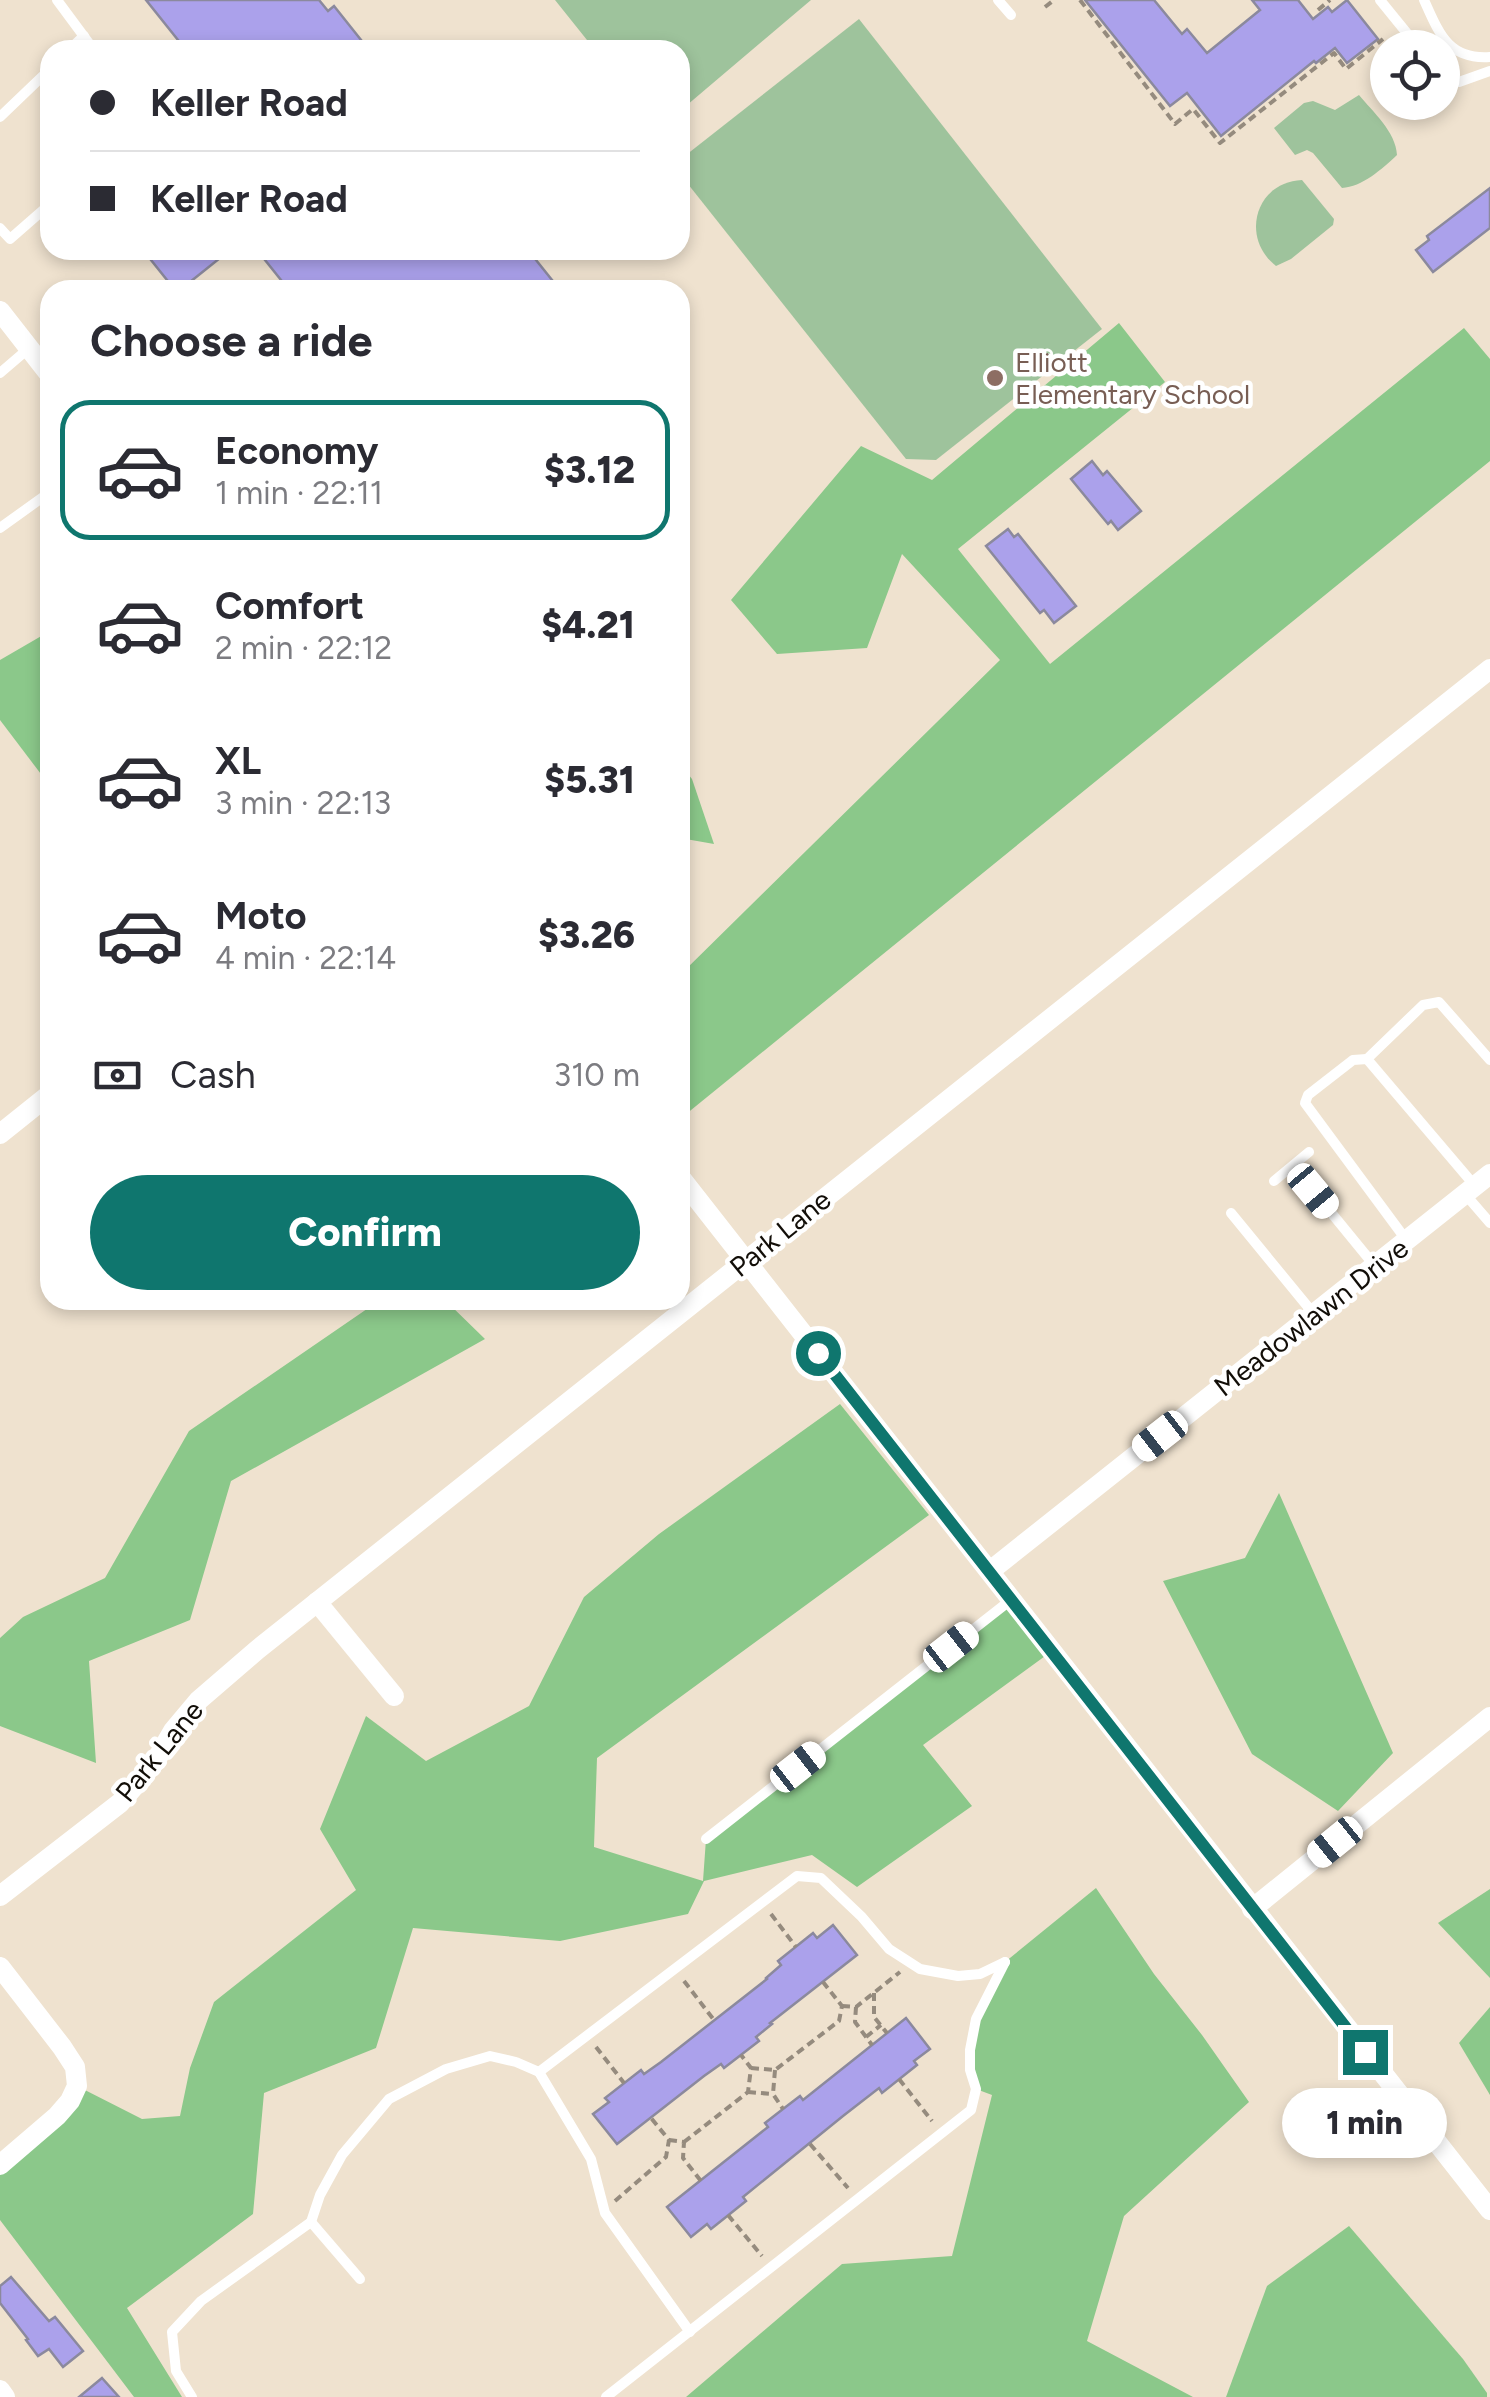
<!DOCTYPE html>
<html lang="en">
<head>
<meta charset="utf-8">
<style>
	:root { --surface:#fff; --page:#f7f7f7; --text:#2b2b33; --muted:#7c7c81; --line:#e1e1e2; --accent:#0f766e }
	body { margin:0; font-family:Figtree,sans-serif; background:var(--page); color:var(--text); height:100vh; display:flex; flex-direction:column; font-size:38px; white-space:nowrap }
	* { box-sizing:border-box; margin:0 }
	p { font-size:32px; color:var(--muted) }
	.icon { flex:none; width:55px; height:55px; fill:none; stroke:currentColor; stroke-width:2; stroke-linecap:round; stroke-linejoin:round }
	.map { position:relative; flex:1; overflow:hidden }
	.drawer { position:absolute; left:40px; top:280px; width:650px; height:1030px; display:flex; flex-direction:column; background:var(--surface); border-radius:30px; box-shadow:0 5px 15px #0003 }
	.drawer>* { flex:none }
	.banner { position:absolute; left:40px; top:40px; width:650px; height:220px; border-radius:30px; box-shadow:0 5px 15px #0003; display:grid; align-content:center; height:220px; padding:0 50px; background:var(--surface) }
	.tools { position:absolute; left:1370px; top:30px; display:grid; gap:20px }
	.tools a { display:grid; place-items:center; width:90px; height:90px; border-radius:50%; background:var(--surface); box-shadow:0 5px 15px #0003; font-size:50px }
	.end { position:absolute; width:45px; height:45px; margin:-22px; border:12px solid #0f766e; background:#fff; box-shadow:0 0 0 5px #fff }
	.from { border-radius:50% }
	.bubble { position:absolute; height:70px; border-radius:35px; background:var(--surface); box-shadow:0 5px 15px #0003; font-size:32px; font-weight:800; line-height:70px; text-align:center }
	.car { position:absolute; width:30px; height:60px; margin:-30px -15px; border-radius:12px; box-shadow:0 0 8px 2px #0007; background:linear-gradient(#fff 24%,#345 0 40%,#fff 0 76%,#345 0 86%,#fff 0) }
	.banner b { display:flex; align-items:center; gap:35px; height:95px; font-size:38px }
	.banner b+b { border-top:2px solid var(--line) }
	.banner i { width:25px; height:25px; background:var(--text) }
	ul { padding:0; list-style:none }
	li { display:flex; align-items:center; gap:30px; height:140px; margin:0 20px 15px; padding:0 30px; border:5px solid transparent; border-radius:30px }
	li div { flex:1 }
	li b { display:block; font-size:38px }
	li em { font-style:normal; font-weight:800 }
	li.on { border-color:var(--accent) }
	li>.icon { width:90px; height:90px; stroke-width:1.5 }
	h2 { padding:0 50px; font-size:45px; line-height:120px }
	.pay { display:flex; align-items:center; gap:25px; height:110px; padding:0 50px; font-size:38px }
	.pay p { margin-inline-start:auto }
	.cta { display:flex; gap:20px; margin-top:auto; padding:20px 50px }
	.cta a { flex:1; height:115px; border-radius:60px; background:var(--accent); color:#fff; font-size:40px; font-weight:800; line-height:115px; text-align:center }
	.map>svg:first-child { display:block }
</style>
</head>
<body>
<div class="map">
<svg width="1490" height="2397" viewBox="0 0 1490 2397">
	<rect width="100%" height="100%" fill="#efe2cf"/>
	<g fill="#9ec39c">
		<path d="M 555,0 L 811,0 L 680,111 L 680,50 L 595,50 Z"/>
		<path d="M 859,19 L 1102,329 L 936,460 L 906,459 L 680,174 L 686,155 Z"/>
		<path d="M 1359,95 C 1373,112 1396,132 1397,155 C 1382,169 1362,187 1342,188 L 1313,153 L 1307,150 L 1295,155 L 1274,128 L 1304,103 L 1313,101 L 1335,110 Z"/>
		<path d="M 1302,180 L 1334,219 L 1333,225 L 1291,259 L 1276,266 C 1240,238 1255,182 1302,180 Z"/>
	</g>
	<g fill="#8bc88a">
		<path d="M 1119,323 L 1165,382 L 958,549 L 1050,664 L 1464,328 L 1490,359 L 1490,461 L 680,1119 L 680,975 L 1000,660 L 902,554 L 867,648 L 777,654 L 731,600 L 861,446 L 932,480 Z"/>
		<path d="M 50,631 L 50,786 L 0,720 L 0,660 Z"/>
		<path d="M 680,764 L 692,779 L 714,844 L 680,838 Z"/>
		<path d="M 380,1300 L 445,1300 L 485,1339 L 231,1481 L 190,1620 L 89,1661 L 96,1763 L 0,1726 L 0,1638 L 23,1617 L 105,1578 L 189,1431 Z"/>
		<path d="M 840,1404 L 929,1515 L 597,1758 L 594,1847 L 703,1881 L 706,1839 L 1012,1599 L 1052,1651 L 923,1745 L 972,1806 L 857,1887 L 812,1855 L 704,1881 L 688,1914 L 560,1941 L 413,1928 L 376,2048 L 264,2093 L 253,2214 L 127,2308 L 182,2397 L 134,2397 L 0,2220 L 0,2165 L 77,2086 L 142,2119 L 180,2116 L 190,2068 L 214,2002 L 356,1890 L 320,1829 L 366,1716 L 426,1761 L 529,1706 L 584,1597 L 659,1534 Z"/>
		<path d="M 1279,1493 L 1393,1753 L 1338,1811 L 1252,1754 L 1163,1581 L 1245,1558 Z"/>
		<path d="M 1096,1888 L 1154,1974 L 1202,2035 L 1249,2102 L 1124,2216 L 1087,2341 L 1193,2397 L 686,2397 L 842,2264 L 952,2256 L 992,2095 L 976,2089 L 970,2070 L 976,2019 L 1005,1962 Z"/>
		<path d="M 1490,1889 L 1490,1978 L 1438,1923 Z"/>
		<path d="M 1490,2007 L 1490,2095 L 1459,2043 Z"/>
		<path d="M 1349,2226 L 1463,2359 L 1487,2393 L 1487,2397 L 1226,2397 L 1267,2286 Z"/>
	</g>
	<g fill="#aba1eb" stroke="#8b899d" stroke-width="2.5">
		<path d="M 146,0 L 319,0 L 328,11 L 334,6 L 369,50 L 186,50 Z"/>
		<path d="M 1085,0 L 1154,0 L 1182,34 L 1187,29 L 1207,53 L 1260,10 L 1252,0 L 1298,0 L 1313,19 L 1328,7 L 1332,12 L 1347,0 L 1378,39 L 1347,63 L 1335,48 L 1316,63 L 1314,61 L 1221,136 L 1187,93 L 1170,106 Z"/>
		<path d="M 1490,188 L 1490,228 L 1433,272 L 1416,250 L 1429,240 L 1427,236 Z"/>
		<path d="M 143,250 L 230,250 L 180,290 L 175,290 Z"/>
		<path d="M 257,250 L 528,250 L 560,290 L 289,290 Z"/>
		<path d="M 1092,461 L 1103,475 L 1107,471 L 1141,511 L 1118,530 L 1111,521 L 1108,524 L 1071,479 Z"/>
		<path d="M 1008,529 L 1014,537 L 1018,534 L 1076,606 L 1054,623 L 1044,610 L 1040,613 L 986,546 Z"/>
		<path d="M 833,1925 L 857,1955 L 770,2023 L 772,2024 L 756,2037 L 759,2041 L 724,2068 L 721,2064 L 704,2076 L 617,2144 L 593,2114 L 609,2102 L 605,2098 L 641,2070 L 644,2074 L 661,2062 L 767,1979 L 766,1978 L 781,1965 L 778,1961 L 813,1933 L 817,1938 Z"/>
		<path d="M 906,2018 L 930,2049 L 914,2061 L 917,2065 L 882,2093 L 879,2088 L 843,2116 L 743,2197 L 746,2201 L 711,2229 L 707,2224 L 691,2237 L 667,2207 L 768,2127 L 765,2123 L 783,2109 L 800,2096 L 803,2100 Z"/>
		<path d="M 11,2277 L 49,2321 L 55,2317 L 83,2351 L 63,2367 L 49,2349 L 38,2356 L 26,2340 L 28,2339 L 0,2303 L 0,2286 Z"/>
		<path d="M 102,2378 L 119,2397 L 79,2397 Z"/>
	</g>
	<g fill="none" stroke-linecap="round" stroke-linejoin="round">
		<g stroke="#958b7e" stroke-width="4" stroke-dasharray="8 5" stroke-linecap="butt">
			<path d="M 1080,0 L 1175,124 L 1193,109 L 1220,143 L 1334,53 L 1346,69 L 1383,39"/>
			<path d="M 1045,7 L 1054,0"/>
			<path d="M 1318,10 L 1330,0"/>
			<path d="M 771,1914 L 796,1947"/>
			<path d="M 684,1981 L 714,2020"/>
			<path d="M 874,1993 L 874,2017 L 887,2033"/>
			<path d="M 842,2006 L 856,2007 L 900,1972"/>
			<path d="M 856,2007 L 855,2022 L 872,2045"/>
			<path d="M 866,2037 L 881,2025"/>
			<path d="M 596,2047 L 624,2083"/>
			<path d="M 751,2068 L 775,2070 L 839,2021 L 842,2006 L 823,1982"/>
			<path d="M 775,2070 L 773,2094 L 783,2109"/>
			<path d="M 899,2079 L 932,2121"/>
			<path d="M 748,2092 L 773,2094"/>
			<path d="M 669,2140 L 684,2142 L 683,2158 L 701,2181"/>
			<path d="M 684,2142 L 748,2092 L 751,2068 L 741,2055"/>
			<path d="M 810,2144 L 848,2188"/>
			<path d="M 615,2201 L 666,2157 L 669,2140 L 651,2118"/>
			<path d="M 728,2215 L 762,2256"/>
		</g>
		<g stroke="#fff" stroke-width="10">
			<path d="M 57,0 L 94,50"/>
			<path d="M 998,0 L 1011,15"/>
			<path d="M 1380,0 L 1419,48"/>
			<path d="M 1424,0 C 1439,33 1448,60 1490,57"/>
			<path d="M 69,50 L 84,36"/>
			<path d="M 1442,74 L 1459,82 L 1490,71"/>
			<path d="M 0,117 L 50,69"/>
			<path d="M 0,228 L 10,239 L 50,204"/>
			<path d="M 0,373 L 28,349"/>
			<path d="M 0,528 L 50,492"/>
			<path d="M 1367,1059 L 1423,1005 L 1439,1002 L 1490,1060"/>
			<path d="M 1293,1166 L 1374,1265"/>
			<path d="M 1274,1181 L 1309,1152"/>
			<path d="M 1465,1194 L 1490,1223"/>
			<path d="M 1231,1213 L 1313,1313"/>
			<path d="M 1407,1241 L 1305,1103 L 1308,1095 L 1353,1060 L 1367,1059 L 1475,1186"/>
			<path d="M 706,1839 L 1012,1599"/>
			<path d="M 539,2072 L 797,1876 L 821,1878 L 861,1916 L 889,1949 L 920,1969 L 958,1976 L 980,1974 L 1005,1962"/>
			<path d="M 311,2222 L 360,2279"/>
			<path d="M 192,2397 L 176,2371 L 172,2332 L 201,2301 L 311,2222 L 320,2195 L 342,2155 L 389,2099 L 446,2069 L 490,2056 L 516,2062 L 539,2072 L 591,2159 L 605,2213 L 690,2332"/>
			<path d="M 606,2397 L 971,2110 L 976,2089 L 970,2070 L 970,2050 L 976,2019 L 1005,1962"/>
		</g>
		<g stroke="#fff" stroke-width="20">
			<path d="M 0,311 L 50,375"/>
			<path d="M 0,1134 L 50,1094"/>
			<path d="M 680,1177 L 1490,2210"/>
			<path d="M 990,1571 L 1490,1174"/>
			<path d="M 317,1602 L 394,1696"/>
			<path d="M 0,1896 L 120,1803 L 155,1762 L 173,1731 L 199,1700 L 257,1650 L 1490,669"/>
			<path d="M 1252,1909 L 1490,1717"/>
			<path d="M 0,1967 L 62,2047 L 75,2067 L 77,2086 L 70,2101 L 57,2116 L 0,2165"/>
			<path d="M 0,2390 L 5,2397"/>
		</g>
	</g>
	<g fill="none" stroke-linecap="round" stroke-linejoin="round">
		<path stroke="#0f766e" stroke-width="12" d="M 818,1353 L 1365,2052"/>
	</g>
	<circle fill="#8d6e63" stroke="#fff" stroke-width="4" cx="995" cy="378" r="10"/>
	<g text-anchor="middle" stroke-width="9" stroke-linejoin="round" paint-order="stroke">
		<g font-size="28" fill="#785e54" stroke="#fff" text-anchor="start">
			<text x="1015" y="372">Elliott<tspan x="1015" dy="32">Elementary School</tspan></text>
		</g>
		<g font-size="28" fill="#120e08" stroke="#fff">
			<text transform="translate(780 1233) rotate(-39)" y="10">Park Lane</text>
			<text transform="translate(1311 1317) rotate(-38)" y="10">Meadowlawn Drive</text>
			<text transform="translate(159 1751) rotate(-51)" y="10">Park Lane</text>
		</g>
	</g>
</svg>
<div class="tools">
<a><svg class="icon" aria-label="locate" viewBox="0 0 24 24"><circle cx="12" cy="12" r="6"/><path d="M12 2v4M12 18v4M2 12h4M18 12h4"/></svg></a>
</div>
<i class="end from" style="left:818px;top:1353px"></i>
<i class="end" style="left:1365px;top:2052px"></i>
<div class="bubble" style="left:1282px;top:2088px;width:165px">1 min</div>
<i class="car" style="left:1313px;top:1191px;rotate:140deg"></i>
<i class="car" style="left:1160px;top:1436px;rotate:232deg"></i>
<i class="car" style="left:951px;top:1647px;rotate:52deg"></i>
<i class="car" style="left:798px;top:1767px;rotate:52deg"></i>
<i class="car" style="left:1335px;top:1842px;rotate:231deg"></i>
<div class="banner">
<b><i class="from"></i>Keller Road</b>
<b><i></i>Keller Road</b>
</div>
<section class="drawer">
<h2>Choose a ride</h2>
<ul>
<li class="on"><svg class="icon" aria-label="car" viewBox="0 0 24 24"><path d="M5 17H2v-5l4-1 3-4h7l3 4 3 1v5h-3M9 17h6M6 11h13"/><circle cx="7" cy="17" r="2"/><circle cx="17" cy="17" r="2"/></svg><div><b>Economy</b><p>1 min · 22:11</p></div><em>$3.12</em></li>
<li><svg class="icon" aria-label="car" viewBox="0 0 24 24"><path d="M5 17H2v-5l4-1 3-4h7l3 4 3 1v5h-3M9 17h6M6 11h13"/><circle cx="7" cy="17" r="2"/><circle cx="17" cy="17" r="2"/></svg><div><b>Comfort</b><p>2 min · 22:12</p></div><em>$4.21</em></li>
<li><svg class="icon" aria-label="car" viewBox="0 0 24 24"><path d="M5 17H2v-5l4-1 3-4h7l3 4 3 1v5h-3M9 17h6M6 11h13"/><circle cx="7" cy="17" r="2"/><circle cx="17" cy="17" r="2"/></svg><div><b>XL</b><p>3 min · 22:13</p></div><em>$5.31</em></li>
<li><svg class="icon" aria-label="car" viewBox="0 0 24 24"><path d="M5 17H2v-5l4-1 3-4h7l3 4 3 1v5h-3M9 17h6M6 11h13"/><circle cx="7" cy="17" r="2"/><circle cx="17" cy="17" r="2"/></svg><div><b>Moto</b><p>4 min · 22:14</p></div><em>$3.26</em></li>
</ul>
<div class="pay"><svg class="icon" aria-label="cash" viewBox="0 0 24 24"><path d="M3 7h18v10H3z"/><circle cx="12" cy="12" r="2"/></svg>Cash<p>310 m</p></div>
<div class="cta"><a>Confirm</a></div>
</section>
</div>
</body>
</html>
